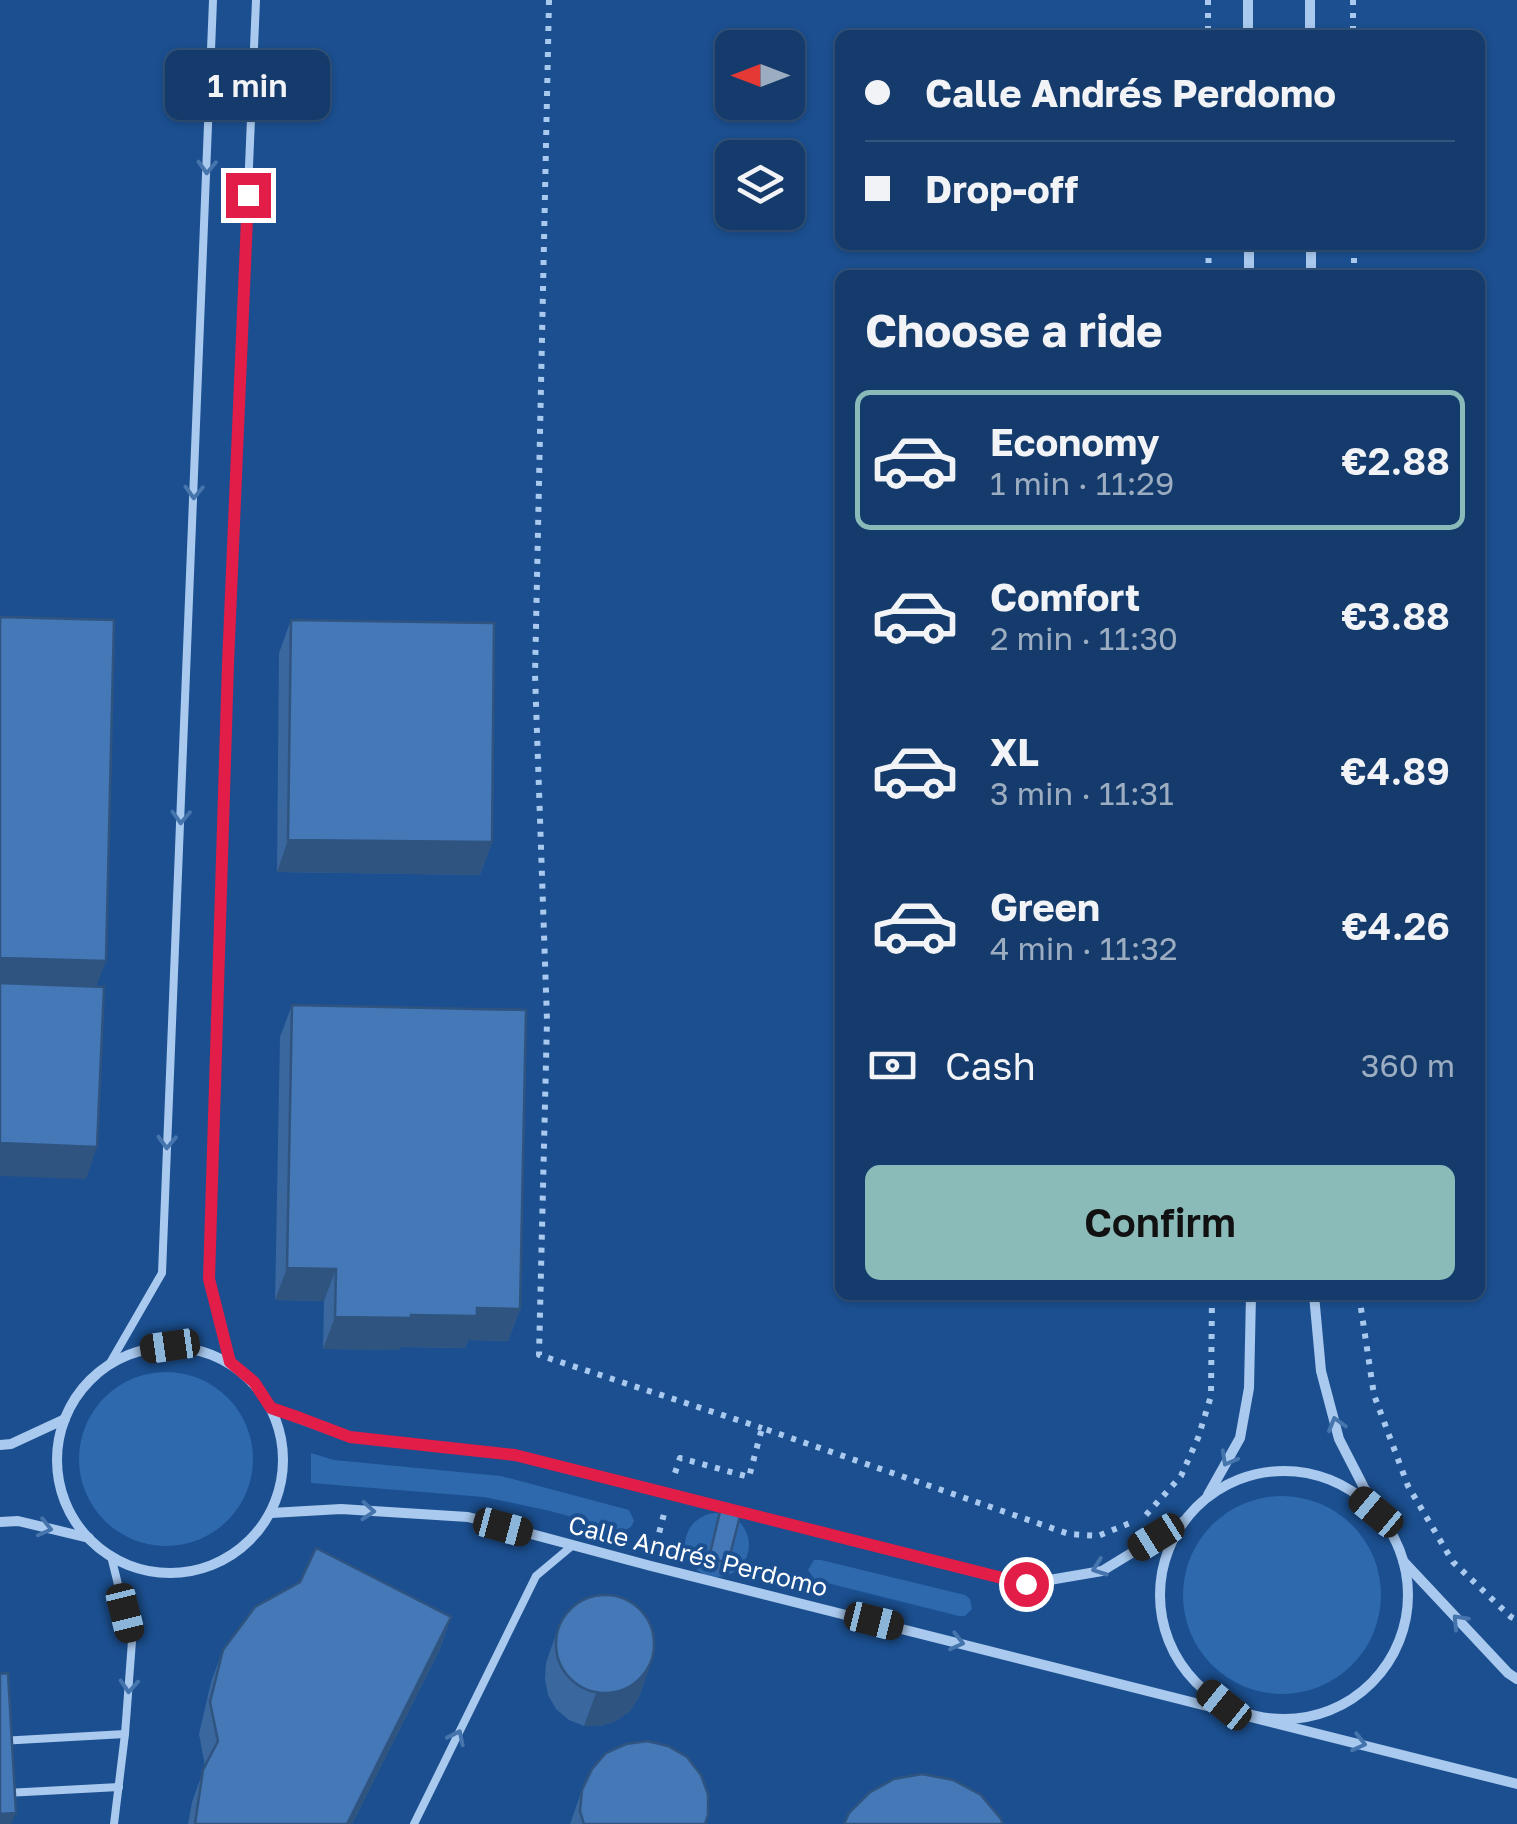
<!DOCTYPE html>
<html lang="en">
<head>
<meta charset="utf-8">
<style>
	:root { --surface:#143b6b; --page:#214673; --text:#f1f3f6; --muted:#9dadc1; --line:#33557e; --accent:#8bbbb9 }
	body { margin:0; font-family:"Golos Text",sans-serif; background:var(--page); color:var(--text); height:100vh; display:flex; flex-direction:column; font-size:38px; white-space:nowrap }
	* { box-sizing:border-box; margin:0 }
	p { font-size:32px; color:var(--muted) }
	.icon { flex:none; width:55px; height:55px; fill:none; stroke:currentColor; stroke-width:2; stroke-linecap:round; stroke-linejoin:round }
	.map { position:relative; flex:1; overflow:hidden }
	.side { position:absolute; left:835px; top:270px; width:650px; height:1030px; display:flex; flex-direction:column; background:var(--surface); border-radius:15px; box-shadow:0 2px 8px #0004,0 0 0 2px var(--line) }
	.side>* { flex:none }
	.guide { position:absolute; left:835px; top:30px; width:650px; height:220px; border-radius:15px; box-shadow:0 2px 8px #0004,0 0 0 2px var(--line); display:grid; align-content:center; height:220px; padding:0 30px; background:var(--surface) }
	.needle { width:65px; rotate:270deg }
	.controls { position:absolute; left:715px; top:30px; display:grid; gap:20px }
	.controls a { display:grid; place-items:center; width:90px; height:90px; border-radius:15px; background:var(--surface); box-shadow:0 2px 8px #0004,0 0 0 2px var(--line); font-size:50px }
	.end { position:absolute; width:45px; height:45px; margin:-22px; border:12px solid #e11d48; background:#fff; box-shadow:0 0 0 5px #fff }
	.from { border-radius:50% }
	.bubble { position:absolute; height:70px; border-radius:15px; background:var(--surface); box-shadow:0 2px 8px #0004,0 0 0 2px var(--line); font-size:32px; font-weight:600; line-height:70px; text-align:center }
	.car { position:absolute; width:30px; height:60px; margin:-30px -15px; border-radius:12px; box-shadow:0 0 8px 2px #0007; background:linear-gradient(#222 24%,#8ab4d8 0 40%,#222 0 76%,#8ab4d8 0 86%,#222 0) }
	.guide b { display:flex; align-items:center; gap:35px; height:95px; font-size:38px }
	.guide b+b { border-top:2px solid var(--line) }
	.guide i { width:25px; height:25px; background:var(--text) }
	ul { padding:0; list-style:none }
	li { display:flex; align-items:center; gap:30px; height:140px; margin:0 20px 15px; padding:0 10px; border:5px solid transparent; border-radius:15px }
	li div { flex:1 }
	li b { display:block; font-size:38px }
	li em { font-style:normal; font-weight:600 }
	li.on { border-color:var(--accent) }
	li>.icon { width:90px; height:90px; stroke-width:1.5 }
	h2 { padding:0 30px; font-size:45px; line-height:120px }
	.pay { display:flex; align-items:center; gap:25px; height:110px; padding:0 30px; font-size:38px }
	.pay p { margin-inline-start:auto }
	.button { display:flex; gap:20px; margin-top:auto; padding:20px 30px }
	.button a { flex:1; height:115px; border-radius:15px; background:var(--accent); color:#111; font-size:40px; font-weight:600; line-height:115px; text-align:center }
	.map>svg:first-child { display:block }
</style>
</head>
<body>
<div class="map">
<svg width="1517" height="1824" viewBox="0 0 1517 1824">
	<rect width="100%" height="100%" fill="#1b4f8f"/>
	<g fill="#2e69ad">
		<circle cx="166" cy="1459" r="87"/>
		<path d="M 311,1453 L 334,1460 L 501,1476 L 629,1510 L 634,1521 L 631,1527 L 623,1531 L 550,1511 L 484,1497 L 311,1483 Z"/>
		<circle cx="1282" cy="1595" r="99"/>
		<circle cx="717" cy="1545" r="32"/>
		<path d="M 814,1560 L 821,1560 L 965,1595 L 970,1599 L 972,1609 L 965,1616 L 959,1616 L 815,1580 L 808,1570 Z"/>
	</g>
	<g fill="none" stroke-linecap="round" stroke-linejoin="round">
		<g stroke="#a9c9ee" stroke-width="6" stroke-dasharray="5 8" stroke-linecap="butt">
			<path d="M 549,0 L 535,675 L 547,1020 L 539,1355 L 762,1428"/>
			<path d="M 1208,0 L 1208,35"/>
			<path d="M 1353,0 L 1353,35"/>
			<path d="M 1208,245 L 1209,275"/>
			<path d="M 1354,245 L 1354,275"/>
			<path d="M 1359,1295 L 1374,1395 L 1408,1486 L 1453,1562 L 1511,1617 L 1517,1620"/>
			<path d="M 675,1473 L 680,1458 L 749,1477 L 762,1428 L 1069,1534 L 1098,1536 L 1130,1523"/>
			<path d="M 1146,1515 L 1181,1476 L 1198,1438 L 1211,1396 L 1212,1295"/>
			<path d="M 656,1545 L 664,1514"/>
		</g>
		<g stroke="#a9c9ee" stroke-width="8">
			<path d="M 230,1362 L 209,1279 L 228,664 L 256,0"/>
			<path d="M 110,1363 L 162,1273 L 213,0"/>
			<path d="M 111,1556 L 132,1641 L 125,1734 L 114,1824"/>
			<path d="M 0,1741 L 125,1734"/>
			<path d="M 6,1793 L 119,1787"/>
			<path d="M 414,1824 L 536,1576 L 573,1545"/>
		</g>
		<g stroke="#a9c9ee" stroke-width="10">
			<path d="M 1248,0 L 1248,35"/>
			<path d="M 1310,0 L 1310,35"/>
			<path d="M 1249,245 L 1249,275"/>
			<path d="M 1311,245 L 1311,275"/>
			<path d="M 1314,1295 L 1321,1371 L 1339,1439 L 1374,1507"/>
			<circle cx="170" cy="1460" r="113"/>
			<path d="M 271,1408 L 350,1437 L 515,1455 L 1026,1584 L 1102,1571 L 1184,1521"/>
			<path d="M 0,1445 L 11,1444 L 65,1419"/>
			<circle cx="1284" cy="1595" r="124"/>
			<path d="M 1208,1495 L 1240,1438 L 1249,1388 L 1251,1295"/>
			<path d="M 271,1513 L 341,1509 L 468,1517 L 651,1566 L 1517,1784"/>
			<path d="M 0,1522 L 18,1521 L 89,1538"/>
			<path d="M 1403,1561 L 1508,1673 L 1517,1679"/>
		</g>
	</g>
	<g fill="#3a679d">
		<path d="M 291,620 L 492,842 L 480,875 L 277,872 L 279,653 Z"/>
		<path d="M 292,1005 L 520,1309 L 508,1341 L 468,1340 L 465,1348 L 401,1347 L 399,1350 L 323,1349 L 324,1301 L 275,1300 L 280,1037 Z"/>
		<path d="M 721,1507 L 728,1563 L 724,1574 L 704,1569 Z"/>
		<path d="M 451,1617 L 440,1649 L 352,1824 L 188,1824 L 192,1802 L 205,1766 L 199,1734 L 211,1682 L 223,1650 Z"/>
		<path d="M 557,1631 L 650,1665 L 639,1697 L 630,1711 L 616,1721 L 601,1726 L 584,1726 L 569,1720 L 556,1709 L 548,1695 L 545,1679 L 546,1663 Z"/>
		<path d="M 582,1790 L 705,1824 L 570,1824 Z"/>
	</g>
	<g fill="#305480">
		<path d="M 288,840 L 492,842 L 480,875 L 277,872 Z"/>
		<path d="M 0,958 L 106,961 L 94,993 L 0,990 Z"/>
		<path d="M 0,1143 L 97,1147 L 86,1179 L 0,1176 Z"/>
		<path d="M 287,1268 L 336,1269 L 324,1301 L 275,1300 Z"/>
		<path d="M 477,1308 L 520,1309 L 508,1341 L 468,1340 L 465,1348 L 401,1347 L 399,1350 L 323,1349 L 335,1317 L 411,1315 Z"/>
		<path d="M 451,1617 L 440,1649 L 352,1824 L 347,1824 Z"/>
		<path d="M 650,1665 L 639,1697 L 630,1711 L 616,1721 L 601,1726 L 584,1726 L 596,1693 Z"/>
		<path d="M 16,1813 L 11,1824 L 0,1824 L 0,1814 Z"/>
	</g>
	<g fill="#4478b7" stroke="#305480" stroke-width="2.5">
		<path d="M 0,617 L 114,620 L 106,961 L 0,958 Z"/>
		<path d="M 291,620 L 494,623 L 492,842 L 288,840 Z"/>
		<path d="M 0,983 L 104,987 L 97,1147 L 0,1143 Z"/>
		<path d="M 292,1005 L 526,1010 L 520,1309 L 477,1308 L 477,1316 L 411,1315 L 411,1318 L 335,1317 L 336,1269 L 287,1268 Z"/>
		<path d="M 721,1507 L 741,1512 L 728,1563 L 709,1558 Z"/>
		<path d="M 316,1548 L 451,1617 L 347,1824 L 195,1824 L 203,1770 L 218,1741 L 210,1702 L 223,1650 L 255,1607 L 300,1582 Z"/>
		<circle cx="605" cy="1644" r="49"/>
		<path d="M 8,1673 L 16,1813 L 0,1814 L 0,1674 Z"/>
		<path d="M 647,1741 L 668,1746 L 687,1757 L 701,1775 L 708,1794 L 708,1815 L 705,1824 L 584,1824 L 580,1811 L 582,1790 L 592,1769 L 606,1753 L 626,1744 Z"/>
		<path d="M 922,1774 L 953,1780 L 981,1795 L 1001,1819 L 1003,1824 L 844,1824 L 849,1813 L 869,1793 L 894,1779 Z"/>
	</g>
	<defs><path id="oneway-chevron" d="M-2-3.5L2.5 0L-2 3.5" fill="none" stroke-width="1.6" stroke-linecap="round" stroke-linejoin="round" transform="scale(2.5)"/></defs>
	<g stroke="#4674ac">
		<use href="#oneway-chevron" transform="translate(207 167) rotate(92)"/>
		<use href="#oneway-chevron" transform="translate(194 492) rotate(92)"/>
		<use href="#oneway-chevron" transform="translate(181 817) rotate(92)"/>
		<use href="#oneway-chevron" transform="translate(167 1142) rotate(92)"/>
		<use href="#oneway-chevron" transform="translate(1336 1424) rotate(-106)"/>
		<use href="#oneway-chevron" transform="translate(1228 1459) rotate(119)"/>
		<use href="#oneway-chevron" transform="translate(368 1511) rotate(4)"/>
		<use href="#oneway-chevron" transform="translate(45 1528) rotate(14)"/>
		<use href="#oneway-chevron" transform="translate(1099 1568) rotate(160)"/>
		<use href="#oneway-chevron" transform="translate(1459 1621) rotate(-133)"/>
		<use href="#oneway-chevron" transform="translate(957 1642) rotate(14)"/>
		<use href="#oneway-chevron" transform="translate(129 1686) rotate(94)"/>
		<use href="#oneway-chevron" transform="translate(457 1737) rotate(-64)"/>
		<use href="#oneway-chevron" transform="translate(1359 1743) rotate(14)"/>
	</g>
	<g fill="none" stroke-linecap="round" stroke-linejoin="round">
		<path stroke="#e11d48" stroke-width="12" d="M 248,195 L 228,664 L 209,1279 L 230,1362 L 254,1382 L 271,1408 L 300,1418 L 350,1437 L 515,1455 L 1026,1584"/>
	</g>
	<g text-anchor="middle" stroke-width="8" stroke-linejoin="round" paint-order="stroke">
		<g font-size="25" fill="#fff" stroke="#1b4f8f">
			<text transform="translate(698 1556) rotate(14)" y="9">Calle Andrés Perdomo</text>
		</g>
	</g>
</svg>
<div class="controls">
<a><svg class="needle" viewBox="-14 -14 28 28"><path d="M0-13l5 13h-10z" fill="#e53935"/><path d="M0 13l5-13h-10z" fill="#9dadc1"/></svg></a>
<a><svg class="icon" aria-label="layers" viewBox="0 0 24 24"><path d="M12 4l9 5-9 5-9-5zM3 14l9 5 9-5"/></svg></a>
</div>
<i class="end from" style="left:1026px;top:1584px"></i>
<i class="end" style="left:248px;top:195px"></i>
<div class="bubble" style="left:165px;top:50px;width:165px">1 min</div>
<i class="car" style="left:170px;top:1346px;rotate:262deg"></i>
<i class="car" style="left:1376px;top:1512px;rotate:310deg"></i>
<i class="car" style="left:503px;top:1527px;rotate:105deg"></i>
<i class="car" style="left:1156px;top:1537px;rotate:238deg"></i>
<i class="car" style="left:125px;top:1613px;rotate:166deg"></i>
<i class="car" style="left:874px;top:1621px;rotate:104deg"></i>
<i class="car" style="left:1224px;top:1705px;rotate:309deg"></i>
<div class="guide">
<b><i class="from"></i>Calle Andrés Perdomo</b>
<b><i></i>Drop-off</b>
</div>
<section class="side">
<h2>Choose a ride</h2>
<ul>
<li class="on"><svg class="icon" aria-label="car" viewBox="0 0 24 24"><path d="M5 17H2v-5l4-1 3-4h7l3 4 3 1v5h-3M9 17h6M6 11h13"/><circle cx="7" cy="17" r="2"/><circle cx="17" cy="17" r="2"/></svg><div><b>Economy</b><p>1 min · 11:29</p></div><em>€2.88</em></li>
<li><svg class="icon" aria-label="car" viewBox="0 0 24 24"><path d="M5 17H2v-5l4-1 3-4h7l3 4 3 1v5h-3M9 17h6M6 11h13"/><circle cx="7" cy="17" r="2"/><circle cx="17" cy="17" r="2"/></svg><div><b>Comfort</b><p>2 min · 11:30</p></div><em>€3.88</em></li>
<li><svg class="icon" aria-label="car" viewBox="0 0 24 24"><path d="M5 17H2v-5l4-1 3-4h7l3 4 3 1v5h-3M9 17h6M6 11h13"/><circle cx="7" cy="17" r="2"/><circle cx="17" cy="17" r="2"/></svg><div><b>XL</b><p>3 min · 11:31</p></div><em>€4.89</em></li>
<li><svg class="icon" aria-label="car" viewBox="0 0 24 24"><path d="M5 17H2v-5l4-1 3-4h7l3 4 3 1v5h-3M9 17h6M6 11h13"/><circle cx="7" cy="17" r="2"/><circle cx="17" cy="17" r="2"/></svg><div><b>Green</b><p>4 min · 11:32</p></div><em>€4.26</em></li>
</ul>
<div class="pay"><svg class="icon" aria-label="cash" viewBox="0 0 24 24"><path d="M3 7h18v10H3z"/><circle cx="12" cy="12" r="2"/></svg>Cash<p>360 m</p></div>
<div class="button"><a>Confirm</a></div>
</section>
</div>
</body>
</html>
